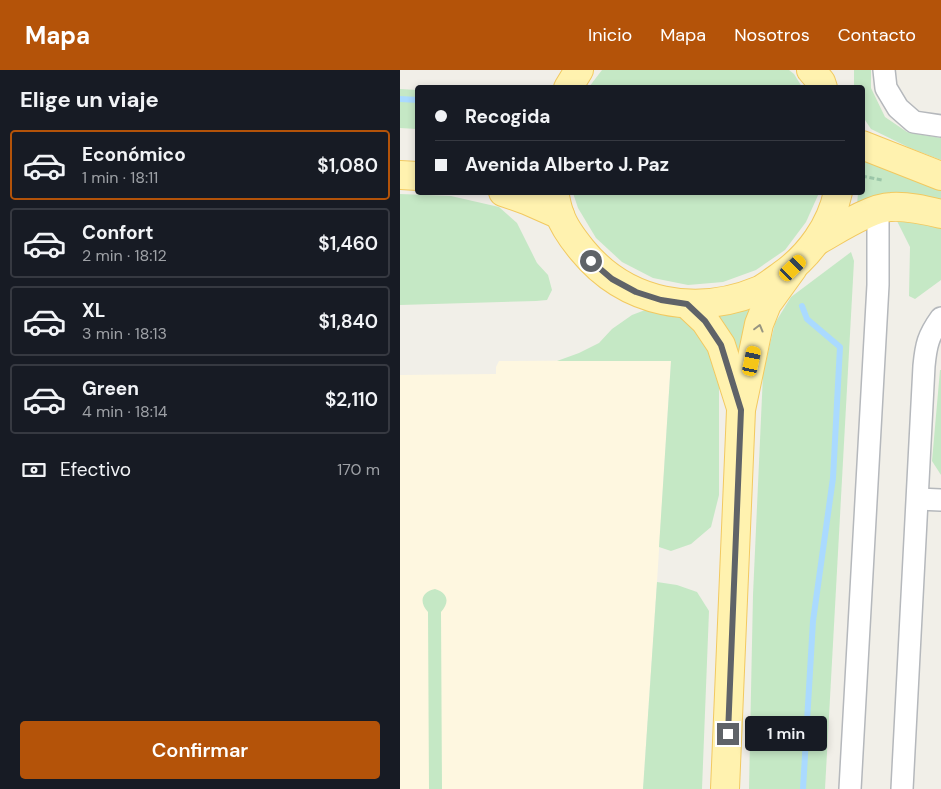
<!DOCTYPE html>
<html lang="es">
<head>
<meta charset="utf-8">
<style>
	:root { --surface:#171b24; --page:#20242c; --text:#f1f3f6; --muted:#9ea1a6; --line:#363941; --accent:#b45309 }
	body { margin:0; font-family:"DM Sans",sans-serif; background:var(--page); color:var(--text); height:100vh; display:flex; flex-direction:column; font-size:19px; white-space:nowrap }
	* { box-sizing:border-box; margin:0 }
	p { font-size:16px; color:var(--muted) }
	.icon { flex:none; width:28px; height:28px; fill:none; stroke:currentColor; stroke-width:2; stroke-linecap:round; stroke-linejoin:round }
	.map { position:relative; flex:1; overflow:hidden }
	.panel { display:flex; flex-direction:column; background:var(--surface); width:400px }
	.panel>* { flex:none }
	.guide { position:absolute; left:15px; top:15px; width:450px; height:110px; border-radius:5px; box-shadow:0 2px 8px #0003; display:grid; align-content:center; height:110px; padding:0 20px; background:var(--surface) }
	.end { position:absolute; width:22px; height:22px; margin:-11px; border:6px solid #5f6368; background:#fff; box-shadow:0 0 0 2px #fff }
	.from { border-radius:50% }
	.bubble { position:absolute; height:35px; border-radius:5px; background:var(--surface); box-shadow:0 2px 8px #0003; font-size:16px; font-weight:600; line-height:35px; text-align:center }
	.car { position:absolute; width:15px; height:30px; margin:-15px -8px; border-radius:6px; box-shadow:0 0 4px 1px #0007; background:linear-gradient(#f5c518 24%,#345 0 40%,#f5c518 0 76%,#345 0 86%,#f5c518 0) }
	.guide b { display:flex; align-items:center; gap:18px; height:48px; font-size:19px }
	.guide b+b { border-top:1px solid var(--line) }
	.guide i { width:12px; height:12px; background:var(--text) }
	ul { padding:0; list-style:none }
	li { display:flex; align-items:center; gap:15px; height:70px; margin:0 10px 8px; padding:0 10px; border:2px solid var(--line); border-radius:5px }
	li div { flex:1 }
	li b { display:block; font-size:19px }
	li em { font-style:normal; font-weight:600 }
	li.active { border-color:var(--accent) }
	li>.icon { width:45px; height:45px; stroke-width:1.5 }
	h2 { padding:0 20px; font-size:22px; line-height:60px }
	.pay { display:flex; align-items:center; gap:12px; height:55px; padding:0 20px; font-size:19px }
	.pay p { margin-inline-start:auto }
	.cta { display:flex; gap:10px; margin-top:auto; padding:10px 20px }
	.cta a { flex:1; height:58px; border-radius:5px; background:var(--accent); color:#fff; font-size:20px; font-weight:600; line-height:58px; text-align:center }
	header { display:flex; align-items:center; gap:30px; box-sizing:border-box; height:70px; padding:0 25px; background:var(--accent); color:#fff }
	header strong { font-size:24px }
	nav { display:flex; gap:28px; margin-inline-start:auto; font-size:18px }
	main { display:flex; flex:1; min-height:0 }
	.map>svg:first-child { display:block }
</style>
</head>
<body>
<header>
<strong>Mapa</strong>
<nav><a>Inicio</a><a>Mapa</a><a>Nosotros</a><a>Contacto</a></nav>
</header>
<main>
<section class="panel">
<h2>Elige un viaje</h2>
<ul>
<li class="active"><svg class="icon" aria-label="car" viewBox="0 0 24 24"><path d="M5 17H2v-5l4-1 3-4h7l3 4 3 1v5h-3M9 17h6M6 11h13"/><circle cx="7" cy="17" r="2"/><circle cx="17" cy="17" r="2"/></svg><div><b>Económico</b><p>1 min · 18:11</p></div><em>$1,080</em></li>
<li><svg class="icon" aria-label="car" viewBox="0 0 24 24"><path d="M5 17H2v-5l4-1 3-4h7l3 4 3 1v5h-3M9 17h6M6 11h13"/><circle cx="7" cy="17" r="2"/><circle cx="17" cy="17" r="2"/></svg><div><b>Confort</b><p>2 min · 18:12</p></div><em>$1,460</em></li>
<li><svg class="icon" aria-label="car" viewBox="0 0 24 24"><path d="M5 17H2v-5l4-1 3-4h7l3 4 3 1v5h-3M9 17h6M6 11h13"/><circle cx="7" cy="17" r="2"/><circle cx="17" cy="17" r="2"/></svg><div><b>XL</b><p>3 min · 18:13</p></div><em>$1,840</em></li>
<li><svg class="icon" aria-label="car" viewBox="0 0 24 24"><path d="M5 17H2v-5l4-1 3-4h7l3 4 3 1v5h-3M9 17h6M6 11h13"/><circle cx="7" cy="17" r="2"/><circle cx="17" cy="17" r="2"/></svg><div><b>Green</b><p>4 min · 18:14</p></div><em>$2,110</em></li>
</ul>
<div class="pay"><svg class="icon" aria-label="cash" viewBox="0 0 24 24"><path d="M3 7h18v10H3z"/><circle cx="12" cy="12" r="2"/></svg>Efectivo<p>170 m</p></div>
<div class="cta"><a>Confirmar</a></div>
</section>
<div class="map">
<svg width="541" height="719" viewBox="0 0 541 719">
	<rect width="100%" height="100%" fill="#f1efe8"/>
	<path fill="#fef7e0" d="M 271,290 L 257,512 L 243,719 L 0,719 L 0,305 L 96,304 L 96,297 L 99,291 Z"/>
	<g fill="#c5e8c5">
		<path d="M 202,0 L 389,0 L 394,4 L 402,17 L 189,17 Z"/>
		<path d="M 454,0 L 471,0 L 471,18 L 485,47 L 507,62 L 541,68 L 541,90 L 510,78 L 471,59 L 463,47 L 462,18 L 454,17 Z"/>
		<path d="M 0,19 L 17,20 L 17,59 L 0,58 Z"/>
		<path d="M 463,83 L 541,113 L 541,135 L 457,135 L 458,123 L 462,122 Z"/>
		<path d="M 173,123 L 173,122 L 419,123 L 406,152 L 385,180 L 356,200 L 323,212 L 288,215 L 253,208 L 222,192 L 196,168 L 178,138 Z"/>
		<path d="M 0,124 L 51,126 L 99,137 L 117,153 L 137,193 L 148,205 L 152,220 L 147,230 L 136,231 L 0,235 Z"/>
		<path d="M 496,149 L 541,154 L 541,210 L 515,229 L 509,226 L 510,177 Z"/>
		<path d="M 451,182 L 454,191 L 425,719 L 349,719 L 353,525 L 363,304 L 375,253 L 391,227 Z"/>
		<path d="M 253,237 L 274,241 L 297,255 L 311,279 L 319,310 L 319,425 L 311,457 L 291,474 L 271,481 L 259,477 L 271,291 L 157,291 L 179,283 L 199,273 L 212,259 L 232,245 Z"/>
		<path d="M 348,238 L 352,243 L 341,316 L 316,242 Z"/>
		<path d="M 540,300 L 541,300 L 541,405 L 532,391 Z"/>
		<path d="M 257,512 L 277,515 L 297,522 L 309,541 L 302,719 L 243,719 Z"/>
		<path d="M 35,519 C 48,523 50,532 41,542 L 42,719 L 29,719 L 28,542 C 19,532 21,522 35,519 Z"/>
	</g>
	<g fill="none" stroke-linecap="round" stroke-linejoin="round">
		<g stroke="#aadaff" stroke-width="6">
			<path d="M 0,29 L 18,30"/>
			<path d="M 402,236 L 407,249 L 440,277 L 433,408 L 413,551 L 403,719"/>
		</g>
		<defs>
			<g id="minor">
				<path d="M 484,0 L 486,18 L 498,38 L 514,52 L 541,56"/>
				<path d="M 518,429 L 541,430"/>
				<path d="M 450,719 L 478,215 L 478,139"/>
				<path d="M 502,719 L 524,296 C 526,275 528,266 541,248"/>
			</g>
			<g id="major">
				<path d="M 411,0 L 421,12 L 423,18"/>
				<path d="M 168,18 L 179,0"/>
				<path d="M 462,75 L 541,106"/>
				<path d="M 0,105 L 18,106"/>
				<path d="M 103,122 L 126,130 L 160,145"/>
				<path d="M 154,122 C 156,130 157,138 160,145 C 164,157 173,169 182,180 C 226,234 296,247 360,220 C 367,216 375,210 382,205 C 409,186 431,156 438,122"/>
				<path d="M 417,171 C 435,161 471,137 491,137 C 508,136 525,140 541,144"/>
				<path d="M 287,234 L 305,251 L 321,275 L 341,338"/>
				<path d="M 325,719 L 341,340 L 359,254 L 367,234 L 393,198"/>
			</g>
		</defs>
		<use href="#minor" stroke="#b5b8bc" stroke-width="24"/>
		<use href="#major" stroke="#f2c960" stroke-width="30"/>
		<path stroke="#9cc7a9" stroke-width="3" stroke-dasharray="5 2.5" stroke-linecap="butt" d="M 462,106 L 482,110"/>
		<use href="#minor" stroke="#fff" stroke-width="21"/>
		<use href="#major" stroke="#fff2af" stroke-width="28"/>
	</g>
	<defs><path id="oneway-chevron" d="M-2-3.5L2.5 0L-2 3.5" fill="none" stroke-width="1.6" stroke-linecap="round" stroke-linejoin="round" transform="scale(1.25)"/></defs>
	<use stroke="#979581" href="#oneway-chevron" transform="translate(359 258) rotate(-75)"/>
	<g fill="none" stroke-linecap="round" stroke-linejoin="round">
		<path stroke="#5f6368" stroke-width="6" d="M 191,191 L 212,209 L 236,222 L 261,230 L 287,234 L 305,251 L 321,275 L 341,340 L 328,664"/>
	</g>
</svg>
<i class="end from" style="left:191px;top:191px"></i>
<i class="end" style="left:328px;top:664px"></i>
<div class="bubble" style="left:345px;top:646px;width:82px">1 min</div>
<i class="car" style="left:393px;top:198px;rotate:46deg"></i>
<i class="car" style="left:352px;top:291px;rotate:12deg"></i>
<div class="guide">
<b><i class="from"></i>Recogida</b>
<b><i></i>Avenida Alberto J. Paz</b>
</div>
</div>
</main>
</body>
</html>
